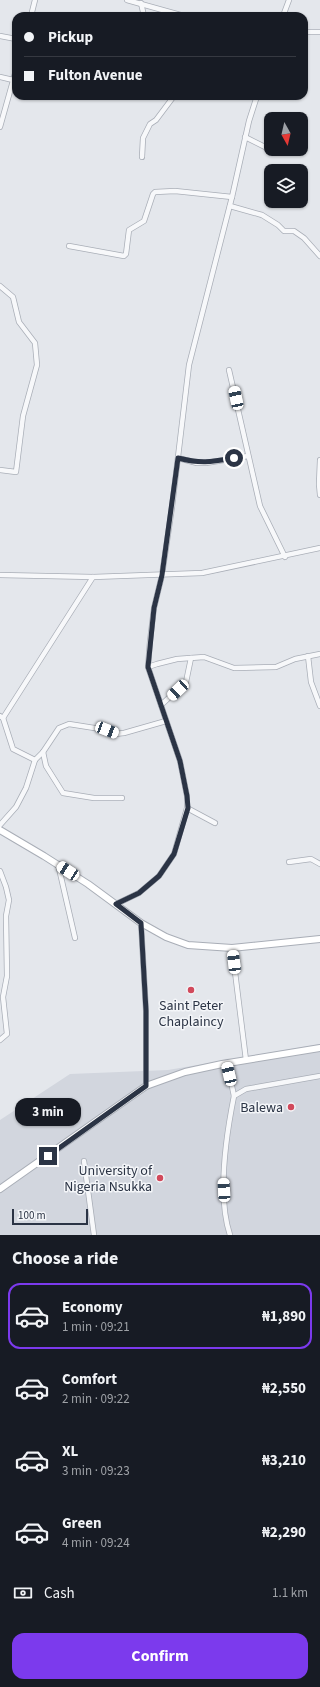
<!DOCTYPE html>
<html lang="en">
<head>
<meta charset="utf-8">
<style>
	:root { --surface:#171b24; --page:#242831; --text:#f1f3f6; --muted:#9ea1a6; --line:#363941; --accent:#7c3aed }
	body { margin:0; font-family:"Source Sans 3",sans-serif; background:var(--page); color:var(--text); height:100vh; display:flex; flex-direction:column; font-size:15px; white-space:nowrap }
	* { box-sizing:border-box; margin:0 }
	p { font-size:13px; color:var(--muted) }
	.icon { flex:none; width:22px; height:22px; fill:none; stroke:currentColor; stroke-width:2; stroke-linecap:round; stroke-linejoin:round }
	.map { position:relative; height:1235px; overflow:hidden }
	.sheet { display:flex; flex-direction:column; background:var(--surface); flex:1 }
	.sheet>* { flex:none }
	.hud { position:absolute; left:12px; top:12px; width:296px; height:88px; border-radius:12px; box-shadow:0 1px 3px #0004; display:grid; align-content:center; height:88px; padding:0 12px; background:var(--surface) }
	.needle { width:26px; rotate:172deg }
	.fabs { position:absolute; left:264px; top:112px; display:grid; gap:8px }
	.fabs a { display:grid; place-items:center; width:44px; height:44px; border-radius:8px; background:var(--surface); box-shadow:0 1px 3px #0004; font-size:20px }
	.scale { position:absolute; left:12px; bottom:10px; width:76px; box-sizing:border-box; padding-left:4px; border:2px solid #2b3445; border-top:0; font-size:11px; line-height:14px; white-space:nowrap; color:#2b3445; -webkit-text-stroke:3px #f4f6f9; paint-order:stroke }
	.end { position:absolute; width:18px; height:18px; margin:-9px; border:5px solid #2b3445; background:#fff; box-shadow:0 0 0 2px #fff }
	.from { border-radius:50% }
	.bubble { position:absolute; height:28px; border-radius:12px; background:var(--surface); box-shadow:0 1px 3px #0004; font-size:13px; font-weight:700; line-height:28px; text-align:center }
	.car { position:absolute; width:12px; height:24px; margin:-12px -6px; border-radius:5px; box-shadow:0 0 3px 1px #0007; background:linear-gradient(#fff 24%,#345 0 40%,#fff 0 76%,#345 0 86%,#fff 0) }
	.hud b { display:flex; align-items:center; gap:14px; height:38px; font-size:15px }
	.hud b+b { border-top:1px solid var(--line) }
	.hud i { width:10px; height:10px; background:var(--text) }
	ul { padding:0; list-style:none }
	li { display:flex; align-items:center; gap:12px; height:66px; margin:0 8px 6px; padding:0 4px; border:2px solid transparent; border-radius:12px }
	li div { flex:1 }
	li b { display:block; font-size:15px }
	li em { font-style:normal; font-weight:700 }
	li.selected { border-color:var(--accent) }
	li>.icon { width:36px; height:36px; stroke-width:1.5 }
	h2 { padding:0 12px; font-size:18px; line-height:48px }
	.pay { display:flex; align-items:center; gap:10px; height:44px; padding:0 12px; font-size:15px }
	.pay p { margin-inline-start:auto }
	.cta { display:flex; gap:8px; margin-top:auto; padding:8px 12px }
	.cta a { flex:1; height:46px; border-radius:12px; background:var(--accent); color:#fff; font-size:16px; font-weight:700; line-height:46px; text-align:center }
	.map>svg:first-child { display:block }
</style>
</head>
<body>
<div class="map">
<svg width="320" height="1235" viewBox="0 0 320 1235">
	<rect width="100%" height="100%" fill="#e4e7ec"/>
	<path fill="#d2d6de" d="M 320,1044 L 320,1235 L 0,1235 L 0,1120 L 70,1074 L 168,1070 Z"/>
	<g fill="none" stroke-linecap="round" stroke-linejoin="round">
		<defs>
			<g id="street">
				<path d="M 127,0 L 184,16"/>
				<path d="M 141,3 L 144,16"/>
				<path d="M 31,16 L 35,0"/>
				<path d="M 283,16 L 289,0"/>
				<path d="M 304,32 L 320,32"/>
				<path d="M 0,36 L 16,39"/>
				<path d="M 0,77 L 13,80"/>
				<path d="M 0,127 L 16,70"/>
				<path d="M 245,137 L 267,148 L 287,152"/>
				<path d="M 142,157 L 143,138 L 150,124 L 156,120 L 174,96"/>
				<path d="M 230,206 L 262,215 L 278,225 L 284,231 L 294,231 L 304,238 L 320,256"/>
				<path d="M 69,246 L 124,256 L 126,254 L 129,230 L 144,221 L 153,194 L 155,192 L 175,191 L 232,197"/>
				<path d="M 0,286 L 13,297 L 19,322 L 35,343 L 37,365 L 23,416 L 16,472 L 0,470"/>
				<path d="M 229,370 L 260,506 L 285,557"/>
				<path d="M 178,458 L 197,463 L 206,463 L 248,456"/>
				<path d="M 320,460 L 319,484 L 320,495"/>
				<path d="M 0,575 L 93,577 L 202,573 L 320,548"/>
				<path d="M 308,656 L 311,682 L 320,706"/>
				<path d="M 148,667 L 157,664 L 177,659 L 204,657 L 234,668 L 276,667 L 295,659 L 320,654"/>
				<path d="M 161,705 L 186,682 L 191,658"/>
				<path d="M 0,716 L 3,718 L 13,749 L 35,760"/>
				<path d="M 3,718 L 93,577"/>
				<path d="M 43,752 L 46,766 L 63,793 L 94,798 L 122,798"/>
				<path d="M 187,808 L 215,823"/>
				<path d="M 0,825 L 16,807 L 26,788 L 35,760 L 43,752 L 59,728 L 69,724 L 107,730 L 115,734 L 124,733 L 166,721"/>
				<path d="M 289,862 L 311,859 L 320,864"/>
				<path d="M 58,864 L 75,938"/>
				<path d="M 0,871 L 6,887 L 9,900 L 6,916 L 7,976 L 3,997 L 7,1034 L 0,1040"/>
				<path d="M 116,904 L 139,893 L 159,876 L 174,854 L 187,808 L 187,796 L 180,761 L 148,667 L 150,641 L 154,608 L 162,575 L 172,507 L 189,365 L 232,197 L 249,121 L 257,96"/>
				<path d="M 141,923 L 146,1011 L 146,1086"/>
				<path d="M 232,948 L 246,1060"/>
				<path d="M 227,1063 L 234,1096"/>
				<path d="M 84,1161 L 94,1235"/>
				<path d="M 230,1235 C 217,1196 226,1136 234,1096 L 246,1089 L 320,1076"/>
			</g>
			<g id="secondary">
				<path d="M 0,830 L 44,856 L 88,884 L 141,923 L 166,937 L 188,945 L 232,948 L 320,939"/>
				<path d="M 0,1189 L 146,1086 L 185,1072 L 222,1064 L 320,1048"/>
			</g>
		</defs>
		<use href="#street" stroke="#a9aeb7" stroke-width="6"/>
		<use href="#secondary" stroke="#a9aeb7" stroke-width="8"/>
		<use href="#street" stroke="#f7f8fa" stroke-width="4.5"/>
		<use href="#secondary" stroke="#fff" stroke-width="6"/>
	</g>
	<g fill="none" stroke-linecap="round" stroke-linejoin="round">
		<path stroke="#2b3445" stroke-width="5" d="M 48,1156 L 146,1086 L 146,1011 L 141,923 L 116,904 L 139,893 L 159,876 L 174,854 L 188,808 L 187,796 L 180,761 L 148,667 L 154,608 L 162,575 L 178,458 C 201,464 211,462 234,458"/>
	</g>
	<g fill="#d1495b" stroke="#f4f6f9" stroke-width="1.5">
		<circle cx="191" cy="990" r="4"/>
		<circle cx="291" cy="1107" r="4"/>
		<circle cx="160" cy="1178" r="4"/>
	</g>
	<g text-anchor="middle" stroke-width="3" stroke-linejoin="round" paint-order="stroke">
		<g font-size="14" fill="#2b3445" stroke="#f4f6f9" text-anchor="end">
			<text x="191" y="1010" text-anchor="middle">Saint Peter<tspan x="191" dy="16">Chaplaincy</tspan></text>
			<text x="283" y="1112">Balewa</text>
			<text x="152" y="1175">University of<tspan x="152" dy="16">Nigeria Nsukka</tspan></text>
		</g>
	</g>
</svg>
<div class="fabs">
<a><svg class="needle" viewBox="-14 -14 28 28"><path d="M0-13l5 13h-10z" fill="#e53935"/><path d="M0 13l5-13h-10z" fill="#9ea1a6"/></svg></a>
<a><svg class="icon" aria-label="layers" viewBox="0 0 24 24"><path d="M12 4l9 5-9 5-9-5zM3 14l9 5 9-5"/></svg></a>
</div>
<div class="scale">100 m</div>
<i class="end from" style="left:234px;top:458px"></i>
<i class="end" style="left:48px;top:1156px"></i>
<div class="bubble" style="left:15px;top:1098px;width:66px">3 min</div>
<i class="car" style="left:236px;top:398px;rotate:348deg"></i>
<i class="car" style="left:178px;top:690px;rotate:227deg"></i>
<i class="car" style="left:107px;top:730px;rotate:111deg"></i>
<i class="car" style="left:68px;top:871px;rotate:303deg"></i>
<i class="car" style="left:234px;top:962px;rotate:353deg"></i>
<i class="car" style="left:229px;top:1074px;rotate:347deg"></i>
<i class="car" style="left:224px;top:1190px;rotate:357deg"></i>
<div class="hud">
<b><i class="from"></i>Pickup</b>
<b><i></i>Fulton Avenue</b>
</div>
</div>
<section class="sheet">
<h2>Choose a ride</h2>
<ul>
<li class="selected"><svg class="icon" aria-label="car" viewBox="0 0 24 24"><path d="M5 17H2v-5l4-1 3-4h7l3 4 3 1v5h-3M9 17h6M6 11h13"/><circle cx="7" cy="17" r="2"/><circle cx="17" cy="17" r="2"/></svg><div><b>Economy</b><p>1 min · 09:21</p></div><em>₦1,890</em></li>
<li><svg class="icon" aria-label="car" viewBox="0 0 24 24"><path d="M5 17H2v-5l4-1 3-4h7l3 4 3 1v5h-3M9 17h6M6 11h13"/><circle cx="7" cy="17" r="2"/><circle cx="17" cy="17" r="2"/></svg><div><b>Comfort</b><p>2 min · 09:22</p></div><em>₦2,550</em></li>
<li><svg class="icon" aria-label="car" viewBox="0 0 24 24"><path d="M5 17H2v-5l4-1 3-4h7l3 4 3 1v5h-3M9 17h6M6 11h13"/><circle cx="7" cy="17" r="2"/><circle cx="17" cy="17" r="2"/></svg><div><b>XL</b><p>3 min · 09:23</p></div><em>₦3,210</em></li>
<li><svg class="icon" aria-label="car" viewBox="0 0 24 24"><path d="M5 17H2v-5l4-1 3-4h7l3 4 3 1v5h-3M9 17h6M6 11h13"/><circle cx="7" cy="17" r="2"/><circle cx="17" cy="17" r="2"/></svg><div><b>Green</b><p>4 min · 09:24</p></div><em>₦2,290</em></li>
</ul>
<div class="pay"><svg class="icon" aria-label="cash" viewBox="0 0 24 24"><path d="M3 7h18v10H3z"/><circle cx="12" cy="12" r="2"/></svg>Cash<p>1.1 km</p></div>
<div class="cta"><a>Confirm</a></div>
</section>
</body>
</html>
